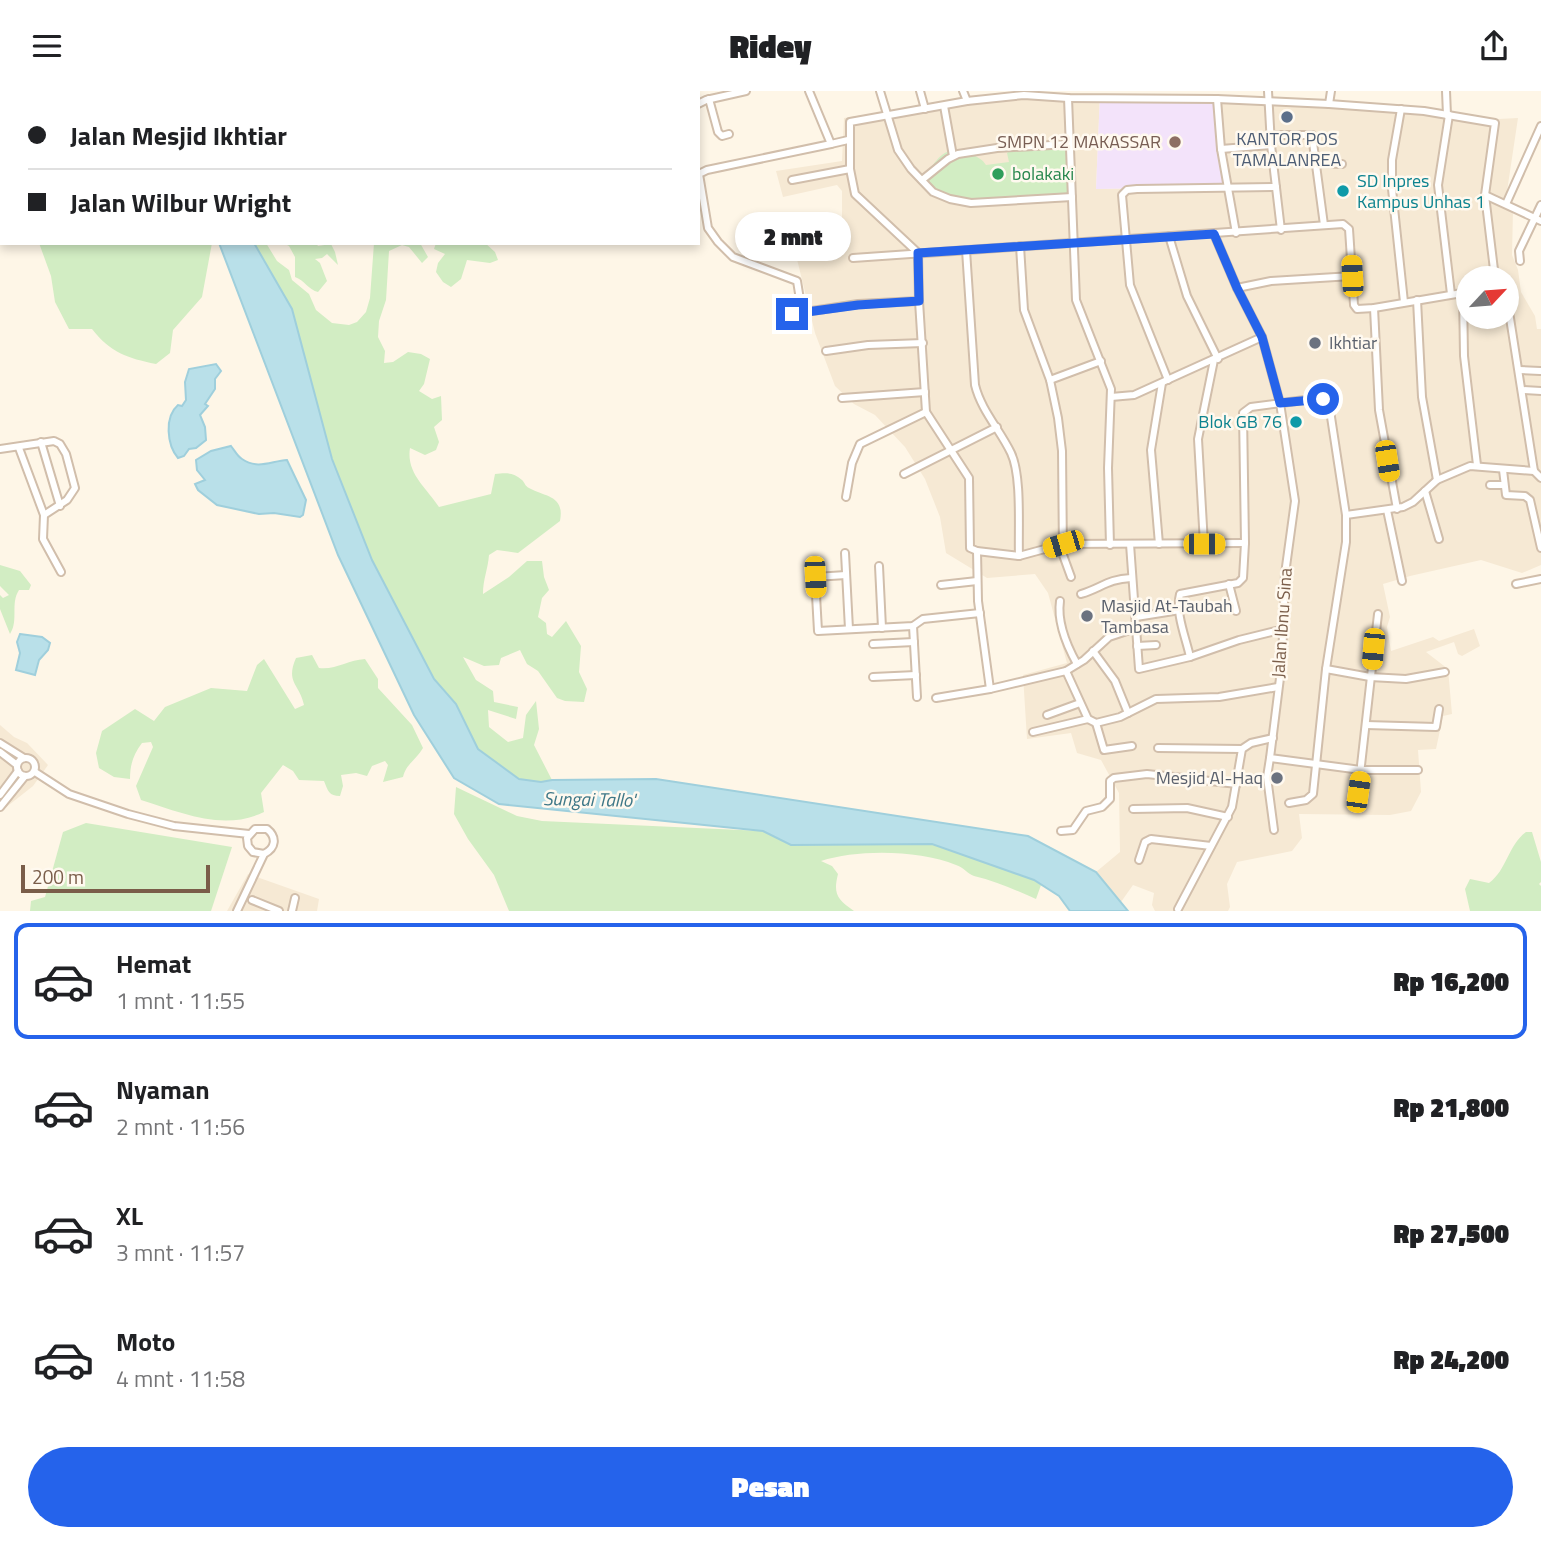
<!DOCTYPE html>
<html lang="id">
<head>
<meta charset="utf-8">
<style>
	:root { --surface:#fff; --page:#f6f6f6; --text:#202124; --muted:#757577; --line:#e0e0e0; --accent:#2563eb }
	body { margin:0; font-family:"Titillium Web",sans-serif; background:var(--page); color:var(--text); height:100vh; display:flex; flex-direction:column; font-size:26px; white-space:nowrap }
	* { box-sizing:border-box; margin:0 }
	p { font-size:23px; color:var(--muted) }
	.icon { flex:none; width:38px; height:38px; fill:none; stroke:currentColor; stroke-width:2; stroke-linecap:round; stroke-linejoin:round }
	.map { position:relative; height:820px; overflow:hidden }
	.side { display:flex; flex-direction:column; background:var(--surface); flex:1 }
	.side>* { flex:none }
	.guide { position:absolute; left:0px; top:0px; width:700px; height:154px; box-shadow:0 4px 10px #0003; display:grid; align-content:center; height:154px; padding:0 28px; background:var(--surface) }
	.needle { width:46px; rotate:64deg }
	.fabs { position:absolute; left:1456px; top:175px; display:grid; gap:14px }
	.fabs a { display:grid; place-items:center; width:63px; height:63px; border-radius:50%; background:var(--surface); box-shadow:0 4px 10px #0003; font-size:35px }
	.scale { position:absolute; left:21px; bottom:18px; width:189px; box-sizing:border-box; padding-left:7px; border:4px solid #7a5d49; border-top:0; font-size:19px; line-height:24px; white-space:nowrap; color:#7a5d49; -webkit-text-stroke:5px #fff9ef; paint-order:stroke }
	.end { position:absolute; width:32px; height:32px; margin:-16px; border:9px solid #2563eb; background:#fff; box-shadow:0 0 0 4px #fff }
	.from { border-radius:50% }
	.bubble { position:absolute; height:49px; border-radius:24px; background:var(--surface); box-shadow:0 4px 10px #0003; font-size:23px; font-weight:800; line-height:49px; text-align:center }
	.car { position:absolute; width:21px; height:42px; margin:-21px -10px; border-radius:9px; box-shadow:0 0 5px 2px #0007; background:linear-gradient(#f5c518 24%,#345 0 40%,#f5c518 0 76%,#345 0 86%,#f5c518 0) }
	.guide b { display:flex; align-items:center; gap:24px; height:66px; font-size:26px }
	.guide b+b { border-top:2px solid var(--line) }
	.guide i { width:18px; height:18px; background:var(--text) }
	ul { padding:12px 0 0; list-style:none }
	li { display:flex; align-items:center; gap:21px; height:116px; margin:0 14px 10px; padding:0 14px; border:4px solid transparent; border-radius:14px }
	li div { flex:1 }
	li b { display:block; font-size:26px }
	li em { font-style:normal; font-weight:800 }
	li.active { border-color:var(--accent) }
	li>.icon { width:63px; height:63px; stroke-width:1.5 }
	.primary-button { display:flex; gap:14px; margin-top:auto; padding:14px 28px }
	.primary-button a { flex:1; height:80px; border-radius:42px; background:var(--accent); color:#fff; font-size:28px; font-weight:800; line-height:80px; text-align:center }
	header { display:flex; justify-content:space-between; align-items:center; height:91px; padding:0 28px; background:var(--surface); font-size:32px; font-weight:800 }
	.map>svg:first-child { display:block }
</style>
</head>
<body>
<header><svg class="icon" aria-label="menu" viewBox="0 0 24 24"><path d="M4 6h16M4 12h16M4 18h16"/></svg>Ridey<svg class="icon" aria-label="share" viewBox="0 0 24 24"><path d="M12 15V3M7 8l5-5 5 5M5 13v7h14v-7"/></svg></header>
<div class="map">
<svg width="1541" height="820" viewBox="0 0 1541 820">
	<rect width="100%" height="100%" fill="#fef6e7"/>
	<g fill="#f6e9d4" fill-rule="evenodd">
		<path d="M 1011,1 L 1100,3 L 1096,98 L 1223,96 L 1213,12 L 1264,12 L 1407,21 L 1482,32 L 1498,28 L 1518,27 L 1506,107 L 1513,119 L 1512,164 L 1518,179 L 1521,201 L 1535,225 L 1537,238 L 1541,238 L 1541,474 L 1522,482 L 1481,469 L 1410,485 L 1383,493 L 1390,526 L 1387,536 L 1391,560 L 1433,546 L 1439,550 L 1474,538 L 1480,555 L 1462,565 L 1458,563 L 1454,551 L 1426,561 L 1448,578 L 1452,623 L 1443,625 L 1436,658 L 1418,659 L 1421,701 L 1411,720 L 1390,724 L 1299,723 L 1302,747 L 1292,760 L 1237,771 L 1227,793 L 1230,816 L 1228,820 L 1155,820 L 1152,814 L 1154,802 L 1133,794 L 1121,811 L 1096,781 L 1120,761 L 1119,702 L 1101,669 L 1077,662 L 1071,642 L 1027,648 L 1023,584 L 1067,572 L 1048,502 L 1035,483 L 987,487 L 946,462 L 940,426 L 925,388 L 905,356 L 875,324 L 854,313 L 835,295 L 815,242 L 795,160 L 842,150 L 842,100 L 837,94 L 783,106 L 776,80 L 842,70 L 844,27 ZM 1468,187 L 1507,187 L 1507,226 L 1468,226 Z"/>
		<path d="M 0,634 L 14,646 L 27,652 L 48,674 L 33,695 L 0,721 Z"/>
		<path d="M 248,783 L 319,808 L 317,820 L 227,820 Z"/>
	</g>
	<path fill="#f3e3fa" d="M 1100,3 L 1213,12 L 1223,96 L 1096,98 Z"/>
	<g fill="#d2edc3">
		<path d="M 1032,51 L 1067,52 L 1069,110 L 952,112 L 935,104 L 921,92 C 935,71 945,48 973,64 C 979,67 982,68 986,74 L 1009,71 L 1007,62 L 1015,56 Z"/>
		<path d="M 39,152 L 212,152 L 202,206 L 173,239 L 170,262 L 156,273 C 127,267 111,262 92,238 L 69,238 L 55,211 L 51,185 Z"/>
		<path d="M 254,152 L 266,152 L 277,170 L 289,179 L 292,189 L 309,203 L 316,219 L 332,232 L 349,234 L 357,231 L 366,221 L 370,207 L 374,152 L 420,152 L 428,166 L 422,172 L 409,156 L 402,154 L 389,160 L 386,209 L 379,230 L 378,246 L 385,260 L 384,272 L 393,271 L 408,261 L 421,263 L 430,268 L 424,293 L 419,300 L 432,308 L 441,305 L 442,329 L 434,336 L 439,351 L 436,359 L 425,364 L 410,357 C 406,382 426,396 439,416 L 491,403 L 495,383 C 506,382 513,381 522,389 C 525,392 525,395 529,397 C 545,406 565,404 560,430 L 518,462 L 497,459 L 489,464 C 488,478 483,488 483,503 L 509,486 L 527,470 L 542,470 L 544,486 L 549,499 L 542,507 L 538,526 L 546,532 L 547,543 L 552,546 L 566,530 L 581,555 L 579,581 L 587,598 L 584,611 L 565,610 L 557,607 L 538,580 L 527,573 L 520,559 L 501,567 L 499,574 L 484,575 L 463,566 L 476,589 L 493,600 L 494,611 L 518,616 L 516,628 L 488,619 L 489,636 L 508,651 L 523,647 L 526,624 L 536,610 L 539,638 L 534,654 L 552,689 L 541,691 L 519,688 L 478,658 L 456,613 L 434,589 L 372,469 L 332,368 L 292,218 Z"/>
		<path d="M 283,152 L 316,152 L 318,155 L 331,153 L 335,161 L 338,174 L 327,163 L 322,167 L 315,168 L 320,172 L 327,190 L 318,201 C 309,199 304,189 295,186 L 295,166 L 289,155 Z"/>
		<path d="M 436,152 L 485,152 L 495,161 L 498,169 L 490,172 L 467,169 L 461,188 L 451,196 L 443,191 L 436,181 L 438,172 L 445,163 L 434,158 Z"/>
		<path d="M 0,474 L 20,480 L 31,494 L 29,499 L 19,499 C 10,513 19,529 10,543 L 0,518 L 0,504 L 3,507 L 9,504 L 0,495 Z"/>
		<path d="M 312,564 L 319,577 C 336,579 348,569 365,568 L 378,588 L 378,597 L 412,634 L 423,657 C 416,669 406,673 403,686 L 383,691 L 388,674 L 385,670 L 372,675 L 367,685 L 356,682 L 341,684 L 343,695 L 340,705 C 329,705 328,700 324,690 L 299,689 L 293,680 L 283,674 L 261,702 L 264,721 C 223,741 180,721 141,709 L 136,695 L 153,656 L 151,651 L 142,652 C 133,664 130,674 130,688 L 114,686 L 99,677 L 96,662 L 102,640 L 135,618 L 154,630 L 165,616 L 211,597 L 247,600 L 257,574 L 264,568 L 295,618 L 304,614 C 300,593 285,592 296,567 Z"/>
		<path d="M 456,696 L 517,725 L 542,730 L 763,740 L 791,754 L 932,753 L 1034,789 L 1041,794 L 1036,808 C 1015,799 996,790 974,785 C 968,783 963,776 956,774 C 919,759 858,758 821,770 L 832,775 L 838,783 C 833,803 837,808 854,820 L 509,820 L 494,784 L 468,748 L 454,723 Z"/>
		<path d="M 86,732 L 232,756 L 211,820 L 30,820 L 31,810 L 45,806 L 63,741 Z"/>
		<path d="M 1526,741 L 1532,741 L 1541,771 L 1541,791 L 1539,793 L 1541,795 L 1541,820 L 1470,820 L 1465,798 L 1470,788 L 1489,792 C 1507,779 1508,754 1526,741 Z"/>
	</g>
	<g fill="#b9e0e9" stroke="#9fcfdc" stroke-width="2">
		<path d="M 219,152 L 254,152 L 292,218 L 332,368 L 372,469 L 434,588 L 456,613 L 478,658 L 519,688 L 541,691 L 552,689 L 656,688 L 1028,745 L 1096,781 L 1128,820 L 1070,820 L 1059,805 L 1034,789 L 932,753 L 791,754 L 763,740 L 499,713 L 454,687 L 414,624 L 338,464 Z"/>
		<path d="M 216,273 L 221,280 L 215,288 L 215,298 L 205,313 L 208,315 L 200,324 L 205,336 L 206,349 L 196,357 L 189,358 L 184,365 L 178,367 C 167,354 164,326 178,314 L 182,315 L 186,309 L 185,291 L 189,278 Z"/>
		<path d="M 231,355 C 235,360 237,365 242,368 C 258,379 271,370 287,369 L 306,409 L 303,424 L 300,426 L 274,422 L 259,423 L 217,414 L 198,399 L 195,393 L 205,389 L 197,379 L 196,369 L 211,360 Z"/>
		<path d="M 20,543 L 42,546 L 50,552 L 48,559 L 39,569 L 35,584 L 16,579 L 20,562 L 17,551 Z"/>
	</g>
	<g fill="none" stroke-linecap="round" stroke-linejoin="round">
		<defs>
			<g id="minor">
				<path d="M 809,0 L 831,53 L 848,49"/>
				<path d="M 880,0 L 898,59 L 911,78 L 933,101 L 950,108 L 971,112 L 1072,106"/>
				<path d="M 920,0 L 925,18"/>
				<path d="M 963,0 L 967,10"/>
				<path d="M 1268,0 L 1271,54 L 1281,139"/>
				<path d="M 1446,0 L 1447,24"/>
				<path d="M 1068,7 L 1076,209 L 1111,298 L 1108,377 L 1110,454"/>
				<path d="M 709,8 L 718,41 L 722,45 L 729,43"/>
				<path d="M 1217,8 L 1221,58 L 1236,142"/>
				<path d="M 698,13 L 706,9 L 746,0"/>
				<path d="M 1329,13 L 1331,0"/>
				<path d="M 944,15 L 953,65"/>
				<path d="M 1401,18 L 1392,69 L 1392,98 L 1404,211"/>
				<path d="M 1449,24 L 1438,94 L 1451,203"/>
				<path d="M 1270,44 L 1312,44 L 1324,134"/>
				<path d="M 1221,58 L 1271,54"/>
				<path d="M 1317,72 L 1342,73"/>
				<path d="M 792,89 L 850,78"/>
				<path d="M 922,89 L 948,68 L 958,63 L 997,57 L 1069,53"/>
				<path d="M 1485,104 L 1541,130"/>
				<path d="M 1506,113 L 1541,35"/>
				<path d="M 1214,143 L 1237,197 L 1262,246 L 1280,312 L 1295,410 L 1285,483 L 1282,571 L 1270,667 L 1361,679 L 1418,679"/>
				<path d="M 1169,145 L 1187,205 L 1218,268"/>
				<path d="M 1020,155 L 1024,219 L 1050,289 L 1058,327 L 1062,360 L 1063,464 L 1071,486"/>
				<path d="M 966,159 L 975,294 C 981,319 1000,339 1011,362 C 1022,385 1018,438 1019,465"/>
				<path d="M 918,162 L 855,103 L 850,78 L 850,31 L 967,10 L 1024,4 L 1068,7 L 1217,8 L 1329,13 L 1424,20 L 1495,32 L 1485,104 L 1495,187"/>
				<path d="M 918,162 L 919,210 L 926,321 L 969,387 L 970,457 L 977,460 L 1019,465 L 1063,453 L 1245,452"/>
				<path d="M 853,167 L 1343,133 L 1349,138 L 1354,214 L 1357,218 L 1374,217 L 1468,201"/>
				<path d="M 1520,170 L 1519,160 L 1541,114"/>
				<path d="M 1237,197 L 1271,190 L 1352,185"/>
				<path d="M 1463,202 L 1464,265 L 1477,374"/>
				<path d="M 1507,208 L 1534,380 L 1541,387"/>
				<path d="M 1417,209 L 1422,306 L 1437,389"/>
				<path d="M 1374,217 L 1379,319 L 1397,418"/>
				<path d="M 802,221 L 797,190 L 733,166 L 718,151 L 708,137 L 699,83 L 707,79 L 831,53"/>
				<path d="M 792,223 L 858,213 L 919,210"/>
				<path d="M 826,260 L 868,254 L 923,252"/>
				<path d="M 1519,279 L 1540,280"/>
				<path d="M 1050,289 L 1101,270"/>
				<path d="M 1168,289 L 1130,194 L 1122,104 L 1127,99 L 1137,98 L 1276,96"/>
				<path d="M 1522,299 L 1541,300"/>
				<path d="M 1111,306 L 1134,304 L 1262,246"/>
				<path d="M 842,307 L 925,301"/>
				<path d="M 41,351 L 60,415"/>
				<path d="M 19,357 L 44,424"/>
				<path d="M 0,358 L 54,350 L 60,353 L 66,363 L 75,397 L 67,409 L 44,424 L 43,448 L 61,481"/>
				<path d="M 1503,379 L 1506,404 L 1525,405 L 1530,409 L 1541,457"/>
				<path d="M 904,383 L 997,336"/>
				<path d="M 1490,394 L 1503,394"/>
				<path d="M 1425,400 L 1439,448"/>
				<path d="M 846,406 L 852,372 L 860,353 L 926,321"/>
				<path d="M 1387,419 L 1402,490"/>
				<path d="M 1346,424 L 1403,416 L 1413,411 L 1437,389 L 1470,375 L 1534,380"/>
				<path d="M 1130,453 L 1139,578 L 1190,566 L 1239,549 L 1284,538"/>
				<path d="M 1159,453 L 1151,359 L 1162,292"/>
				<path d="M 1204,453 L 1198,348 L 1214,269"/>
				<path d="M 977,460 L 978,510 L 990,598"/>
				<path d="M 845,462 L 849,538"/>
				<path d="M 879,475 L 882,537"/>
				<path d="M 846,484 L 815,486 L 818,540 L 913,535 L 923,528 L 980,522"/>
				<path d="M 1229,493 L 1236,520"/>
				<path d="M 1516,493 L 1541,488"/>
				<path d="M 941,494 L 977,490"/>
				<path d="M 1081,503 C 1101,497 1108,488 1131,487"/>
				<path d="M 1060,510 C 1057,531 1067,555 1077,573"/>
				<path d="M 1136,526 L 1180,519"/>
				<path d="M 913,535 L 917,606"/>
				<path d="M 873,553 L 914,551"/>
				<path d="M 1137,555 L 1156,554"/>
				<path d="M 1093,560 L 1115,590 L 1128,622"/>
				<path d="M 1190,566 C 1186,547 1175,522 1180,503 L 1238,492 L 1243,487 L 1245,452 L 1243,322 L 1251,316 L 1320,307 L 1326,309 L 1329,313 L 1346,424 L 1346,451 L 1326,578 L 1313,703 L 1306,709 L 1289,712"/>
				<path d="M 1326,578 L 1370,586 L 1406,588 L 1445,581"/>
				<path d="M 1066,580 L 1088,628 L 1096,632 L 1120,626 L 1156,608 L 1219,606 L 1278,596"/>
				<path d="M 873,586 L 916,584"/>
				<path d="M 936,607 L 990,598 L 1066,580 L 1084,569 L 1109,546 L 1136,537"/>
				<path d="M 1047,624 L 1080,612"/>
				<path d="M 1096,632 L 1104,659 L 1132,655"/>
				<path d="M 1366,634 L 1436,636 L 1439,618"/>
				<path d="M 1033,641 L 1088,628"/>
				<path d="M 0,652 L 24,667"/>
				<path d="M 1158,657 L 1242,658"/>
				<path d="M 0,661 L 17,674"/>
				<circle cx="26" cy="676" r="9"/>
				<path d="M 1270,667 L 1267,686 L 1274,739"/>
				<path d="M 35,681 L 69,703 L 128,723 L 174,735 L 249,743"/>
				<path d="M 1358,701 L 1378,523"/>
				<path d="M 0,704 L 18,680"/>
				<path d="M 0,716 L 25,685"/>
				<path d="M 1133,718 L 1187,717 L 1228,726"/>
				<path d="M 1061,740 L 1073,739 L 1086,720 L 1102,716 L 1110,708 L 1110,690 L 1114,687 L 1147,683 L 1237,693"/>
				<path d="M 1139,769 L 1145,751 L 1151,748 L 1211,755"/>
				<path d="M 252,809 L 279,820"/>
				<path d="M 1178,818 L 1232,716 L 1242,658 L 1251,652 L 1273,647"/>
				<path d="M 237,820 L 264,763 C 276,757 277,746 267,738 L 255,738 L 247,747 L 248,755 L 253,761 L 264,763"/>
				<path d="M 292,820 L 295,807"/>
			</g>
		</defs>
		<use href="#minor" stroke="#d1beab" stroke-width="10"/>
		<use href="#minor" stroke="#fff" stroke-width="6"/>
	</g>
	<g fill="none" stroke-linecap="round" stroke-linejoin="round">
		<path stroke="#2563eb" stroke-width="9" d="M 792,223 L 858,214 L 919,210 L 918,162 L 1214,143 L 1237,197 L 1262,246 L 1280,312 L 1323,308"/>
	</g>
	<circle fill="#5c6f8a" stroke="#fff9ef" stroke-width="2.5" cx="1287" cy="26" r="7"/>
	<circle fill="#8d6e63" stroke="#fff9ef" stroke-width="2.5" cx="1175" cy="51" r="7"/>
	<circle fill="#2e9e5b" stroke="#fff9ef" stroke-width="2.5" cx="998" cy="83" r="7"/>
	<g fill="#0f9aa8" stroke="#fff9ef" stroke-width="2.5">
		<circle cx="1343" cy="100" r="7"/>
		<circle cx="1296" cy="331" r="7"/>
	</g>
	<g fill="#6b7280" stroke="#fff9ef" stroke-width="2.5">
		<circle cx="1315" cy="252" r="7"/>
		<circle cx="1087" cy="525" r="7"/>
		<circle cx="1277" cy="687" r="7"/>
	</g>
	<g text-anchor="middle" stroke-width="5" stroke-linejoin="round" paint-order="stroke">
		<g font-size="18" fill="#4e5e75" stroke="#fff9ef">
			<text x="1287" y="54">KANTOR POS<tspan x="1287" dy="21">TAMALANREA</tspan></text>
		</g>
		<g font-size="18" fill="#785e54" stroke="#fff9ef" text-anchor="end">
			<text x="1161" y="57">SMPN 12 MAKASSAR</text>
		</g>
		<g font-size="18" fill="#27864d" stroke="#fff9ef" text-anchor="start">
			<text x="1012" y="89">bolakaki</text>
		</g>
		<g font-size="18" fill="#0d838f" stroke="#fff9ef" text-anchor="start">
			<text x="1357" y="96">SD Inpres<tspan x="1357" dy="21">Kampus Unhas 1</tspan></text>
			<text x="1282" y="337" text-anchor="end">Blok GB 76</text>
		</g>
		<g font-size="18" fill="#5b616d" stroke="#fff9ef" text-anchor="start">
			<text x="1329" y="258">Ikhtiar</text>
			<text x="1101" y="521">Masjid At-Taubah<tspan x="1101" dy="21">Tambasa</tspan></text>
			<text x="1263" y="693" text-anchor="end">Mesjid Al-Haq</text>
		</g>
		<g font-size="18" fill="#7a5d49" stroke="#fff9ef">
			<text transform="translate(1282 532) rotate(-86)" y="6">Jalan Ibnu Sina</text>
		</g>
		<g font-size="19" font-style="italic" fill="#3e7787" stroke="#fff9ef">
			<text transform="translate(589 708) rotate(1)" y="7">Sungai Tallo'</text>
		</g>
	</g>
</svg>
<div class="fabs">
<a><svg class="needle" viewBox="-14 -14 28 28"><path d="M0-13l5 13h-10z" fill="#e53935"/><path d="M0 13l5-13h-10z" fill="#757577"/></svg></a>
</div>
<div class="scale">200 m</div>
<i class="end from" style="left:1323px;top:308px"></i>
<i class="end" style="left:792px;top:223px"></i>
<div class="bubble" style="left:735px;top:121px;width:116px">2 mnt</div>
<i class="car" style="left:1352px;top:185px;rotate:357deg"></i>
<i class="car" style="left:1387px;top:370px;rotate:171deg"></i>
<i class="car" style="left:1063px;top:453px;rotate:253deg"></i>
<i class="car" style="left:1204px;top:453px;rotate:90deg"></i>
<i class="car" style="left:815px;top:486px;rotate:177deg"></i>
<i class="car" style="left:1373px;top:558px;rotate:185deg"></i>
<i class="car" style="left:1358px;top:701px;rotate:8deg"></i>
<div class="guide">
<b><i class="from"></i>Jalan Mesjid Ikhtiar</b>
<b><i></i>Jalan Wilbur Wright</b>
</div>
</div>
<section class="side">
<ul>
<li class="active"><svg class="icon" aria-label="car" viewBox="0 0 24 24"><path d="M5 17H2v-5l4-1 3-4h7l3 4 3 1v5h-3M9 17h6M6 11h13"/><circle cx="7" cy="17" r="2"/><circle cx="17" cy="17" r="2"/></svg><div><b>Hemat</b><p>1 mnt · 11:55</p></div><em>Rp 16,200</em></li>
<li><svg class="icon" aria-label="car" viewBox="0 0 24 24"><path d="M5 17H2v-5l4-1 3-4h7l3 4 3 1v5h-3M9 17h6M6 11h13"/><circle cx="7" cy="17" r="2"/><circle cx="17" cy="17" r="2"/></svg><div><b>Nyaman</b><p>2 mnt · 11:56</p></div><em>Rp 21,800</em></li>
<li><svg class="icon" aria-label="car" viewBox="0 0 24 24"><path d="M5 17H2v-5l4-1 3-4h7l3 4 3 1v5h-3M9 17h6M6 11h13"/><circle cx="7" cy="17" r="2"/><circle cx="17" cy="17" r="2"/></svg><div><b>XL</b><p>3 mnt · 11:57</p></div><em>Rp 27,500</em></li>
<li><svg class="icon" aria-label="car" viewBox="0 0 24 24"><path d="M5 17H2v-5l4-1 3-4h7l3 4 3 1v5h-3M9 17h6M6 11h13"/><circle cx="7" cy="17" r="2"/><circle cx="17" cy="17" r="2"/></svg><div><b>Moto</b><p>4 mnt · 11:58</p></div><em>Rp 24,200</em></li>
</ul>
<div class="primary-button"><a>Pesan</a></div>
</section>
</body>
</html>
